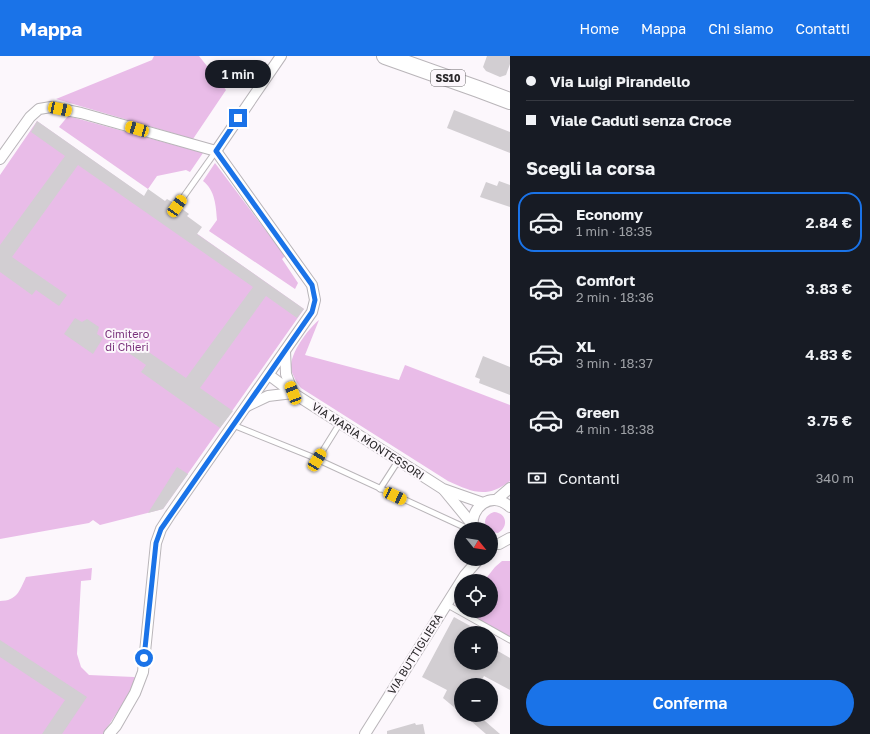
<!DOCTYPE html>
<html lang="it">
<head>
<meta charset="utf-8">
<style>
	:root { --surface:#171b24; --page:#20242c; --text:#f1f3f6; --muted:#9ea1a6; --line:#363941; --accent:#1a73e8 }
	body { margin:0; font-family:"Golos Text",sans-serif; background:var(--page); color:var(--text); height:100vh; display:flex; flex-direction:column; font-size:15px; white-space:nowrap }
	* { box-sizing:border-box; margin:0 }
	p { font-size:13px; color:var(--muted) }
	.icon { flex:none; width:22px; height:22px; fill:none; stroke:currentColor; stroke-width:2; stroke-linecap:round; stroke-linejoin:round }
	.map { position:relative; flex:1; overflow:hidden }
	.panel { display:flex; flex-direction:column; background:var(--surface); width:360px }
	.panel>* { flex:none }
	.top-card { display:grid; align-content:center; height:88px; padding:0 16px; background:var(--surface) }
	.needle { width:26px; rotate:120deg }
	.buttons { position:absolute; left:454px; top:466px; display:grid; gap:8px }
	.buttons a { display:grid; place-items:center; width:44px; height:44px; border-radius:50%; background:var(--surface); box-shadow:0 2px 6px #0003; font-size:20px }
	.end { position:absolute; width:18px; height:18px; margin:-9px; border:5px solid #1a73e8; background:#fff; box-shadow:0 0 0 2px #fff }
	.from { border-radius:50% }
	.bubble { position:absolute; height:28px; border-radius:14px; background:var(--surface); box-shadow:0 2px 6px #0003; font-size:13px; font-weight:600; line-height:28px; text-align:center }
	.car { position:absolute; width:12px; height:24px; margin:-12px -6px; border-radius:5px; box-shadow:0 0 3px 1px #0007; background:linear-gradient(#f5c518 24%,#345 0 40%,#f5c518 0 76%,#345 0 86%,#f5c518 0) }
	.top-card b { display:flex; align-items:center; gap:14px; height:38px; font-size:15px }
	.top-card b+b { border-top:1px solid var(--line) }
	.top-card i { width:10px; height:10px; background:var(--text) }
	ul { padding:0; list-style:none }
	li { display:flex; align-items:center; gap:12px; height:60px; margin:0 8px 6px; padding:0 8px; border:2px solid transparent; border-radius:16px }
	li div { flex:1 }
	li b { display:block; font-size:15px }
	li em { font-style:normal; font-weight:600 }
	li.selected { border-color:var(--accent) }
	li>.icon { width:36px; height:36px; stroke-width:1.5 }
	h2 { padding:0 16px; font-size:18px; line-height:48px }
	.pay { display:flex; align-items:center; gap:10px; height:44px; padding:0 16px; font-size:15px }
	.pay p { margin-inline-start:auto }
	.action { display:flex; gap:8px; margin-top:auto; padding:8px 16px }
	.action a { flex:1; height:46px; border-radius:24px; background:var(--accent); color:#fff; font-size:16px; font-weight:600; line-height:46px; text-align:center }
	header { display:flex; align-items:center; gap:24px; box-sizing:border-box; height:56px; padding:0 20px; background:var(--accent); color:#fff }
	header strong { font-size:19px }
	nav { display:flex; gap:22px; margin-inline-start:auto; font-size:14px }
	main { display:flex; flex:1; min-height:0 }
	.map>svg:first-child { display:block }
</style>
</head>
<body>
<header>
<strong>Mappa</strong>
<nav><a>Home</a><a>Mappa</a><a>Chi siamo</a><a>Contatti</a></nav>
</header>
<main>
<div class="map">
<svg width="510" height="678" viewBox="0 0 510 678">
	<rect width="100%" height="100%" fill="#fcf7fc"/>
	<g fill="#e9bce8">
		<path d="M 154,0 L 199,0 L 226,34 L 193,83 L 56,43 L 152,4 Z"/>
		<path d="M 68,60 L 200,96 L 203,97 L 190,116 L 186,114 L 157,120 L 148,133 L 59,71 Z"/>
		<path d="M 37,65 L 304,253 L 163,453 L 100,469 L 93,464 L 89,467 L 0,483 L 0,119 Z"/>
		<path d="M 215,107 L 285,200 L 282,203 L 298,227 L 295,233 L 209,175 L 217,164 C 216,150 215,134 203,125 Z"/>
		<path d="M 319,264 L 305,299 L 399,324 L 405,309 L 510,349 L 510,425 C 487,443 472,436 448,425 L 301,332 C 297,327 292,319 291,312 C 290,297 308,273 319,264 Z"/>
		<path d="M 494,456 C 507,457 509,471 498,477 L 491,476 L 491,473 L 487,473 C 483,466 485,459 494,456 Z"/>
		<path d="M 502,505 L 510,505 L 510,584 L 463,555 L 491,555 L 491,525 L 484,525 L 495,511 Z"/>
		<path d="M 92,512 L 91,524 L 81,525 L 77,598 L 81,611 L 89,619 L 134,621 L 137,623 L 131,635 L 103,678 L 0,678 L 0,545 C 17,545 20,534 26,521 Z"/>
	</g>
	<g fill="#d2ced2">
		<path d="M 487,0 L 510,0 L 510,8 L 506,19 L 500,21 L 486,15 L 483,11 Z"/>
		<path d="M 454,54 L 510,76 L 510,97 L 447,72 Z"/>
		<path d="M 37,65 L 144,140 L 148,133 L 165,145 L 167,143 L 174,147 L 173,151 L 175,153 L 178,154 L 181,152 L 189,158 L 187,160 L 202,171 L 197,178 L 304,253 L 297,262 L 266,240 L 200,332 L 233,355 L 220,372 L 141,316 L 146,309 L 123,293 L 130,283 L 186,322 L 253,231 L 78,109 L 12,201 L 67,239 L 59,250 L 36,234 L 32,239 L 0,216 L 0,189 L 65,100 L 31,76 Z"/>
		<path d="M 499,125 L 510,129 L 510,151 L 480,141 L 486,126 L 497,130 Z"/>
		<path d="M 75,262 L 82,266 L 87,263 L 99,271 L 97,278 L 103,282 L 93,298 L 64,278 Z"/>
		<path d="M 483,300 L 510,311 L 510,339 L 479,327 L 480,323 L 475,321 Z"/>
		<path d="M 177,411 L 188,418 L 163,453 L 148,457 Z"/>
		<path d="M 454,561 L 483,577 L 461,577 L 461,607 L 491,607 L 491,591 L 510,602 L 510,634 L 484,620 L 479,629 L 461,629 L 461,657 L 443,642 L 447,634 L 422,621 Z"/>
		<path d="M 0,584 L 87,641 L 62,678 L 42,678 L 65,644 L 0,601 Z"/>
		<path d="M 464,659 L 478,659 L 500,678 L 486,678 Z"/>
		<path d="M 415,667 L 416,669 L 423,668 L 425,678 L 387,678 L 387,675 Z"/>
	</g>
	<g fill="none" stroke-linecap="round" stroke-linejoin="round">
		<defs>
			<g id="lane">
				<path d="M 177,150 L 216,95"/>
				<path d="M 233,369 L 310,400 L 464,471 L 473,472"/>
				<path d="M 317,404 L 340,367"/>
				<path d="M 380,433 L 398,405"/>
				<path d="M 446,548 L 510,584"/>
			</g>
			<g id="street">
				<path d="M 216,95 L 281,0"/>
				<path d="M 0,103 L 30,61 L 39,53 L 51,51 L 81,57 L 216,95"/>
				<path d="M 269,319 L 293,337 L 443,433 L 483,447"/>
				<path d="M 247,350 L 268,340 L 293,337 L 286,318 L 285,295"/>
				<path d="M 444,434 L 472,468"/>
				<path d="M 496,444 L 510,432"/>
				<path d="M 473,473 C 469,451 492,434 510,451"/>
				<path d="M 491,488 L 499,488 L 510,482"/>
				<path d="M 109,678 L 116,670 L 135,637 L 143,616 L 156,487 L 161,473 L 170,459 L 312,256 L 315,244 L 312,229 L 216,95"/>
				<path d="M 365,678 L 465,519 L 479,503"/>
			</g>
			<path id="primary" d="M 385,0 L 478,33 L 510,45"/>
		</defs>
		<use href="#lane" stroke="#b9b5b9" stroke-width="7"/>
		<use href="#street" stroke="#b9b5b9" stroke-width="12"/>
		<use href="#primary" stroke="#b9b5b9" stroke-width="18"/>
		<use href="#lane" stroke="#fff" stroke-width="5"/>
		<use href="#street" stroke="#fff" stroke-width="10"/>
		<use href="#primary" stroke="#fff" stroke-width="16"/>
	</g>
	<g fill="none" stroke-linecap="round" stroke-linejoin="round">
		<path stroke="#1a73e8" stroke-width="5" d="M 144,602 L 156,487 L 161,473 L 312,256 L 315,244 L 312,229 L 216,95 L 238,62"/>
	</g>
	<g text-anchor="middle" stroke-width="4" stroke-linejoin="round" paint-order="stroke">
		<rect fill="#fcf7fc" stroke="#686568" stroke-width="1" x="431" y="14" width="34" height="16" rx="3"/>
		<g font-size="10" font-weight="bold" fill="#292729">
			<text x="448" y="26">SS10</text>
		</g>
		<g font-size="11" fill="#7a337c" stroke="#fcf7fc">
			<text x="127" y="282">Cimitero<tspan x="127" dy="13">di Chieri</tspan></text>
		</g>
		<g font-size="11" fill="#292729" stroke="#fcf7fc">
			<text transform="translate(368 385) rotate(33)" y="4">VIA MARIA MONTESSORI</text>
			<text transform="translate(415 598) rotate(-58)" y="4">VIA BUTTIGLIERA</text>
		</g>
	</g>
</svg>
<div class="buttons">
<a><svg class="needle" viewBox="-14 -14 28 28"><path d="M0-13l5 13h-10z" fill="#e53935"/><path d="M0 13l5-13h-10z" fill="#9ea1a6"/></svg></a>
<a><svg class="icon" aria-label="locate" viewBox="0 0 24 24"><circle cx="12" cy="12" r="6"/><path d="M12 2v4M12 18v4M2 12h4M18 12h4"/></svg></a>
<a>+</a>
<a>−</a>
</div>
<i class="end from" style="left:144px;top:602px"></i>
<i class="end" style="left:238px;top:62px"></i>
<div class="bubble" style="left:205px;top:4px;width:66px">1 min</div>
<i class="car" style="left:60px;top:53px;rotate:102deg"></i>
<i class="car" style="left:137px;top:73px;rotate:286deg"></i>
<i class="car" style="left:177px;top:150px;rotate:35deg"></i>
<i class="car" style="left:293px;top:337px;rotate:339deg"></i>
<i class="car" style="left:317px;top:404px;rotate:31deg"></i>
<i class="car" style="left:395px;top:440px;rotate:115deg"></i>
</div>
<section class="panel">
<div class="top-card">
<b><i class="from"></i>Via Luigi Pirandello</b>
<b><i></i>Viale Caduti senza Croce</b>
</div>
<h2>Scegli la corsa</h2>
<ul>
<li class="selected"><svg class="icon" aria-label="car" viewBox="0 0 24 24"><path d="M5 17H2v-5l4-1 3-4h7l3 4 3 1v5h-3M9 17h6M6 11h13"/><circle cx="7" cy="17" r="2"/><circle cx="17" cy="17" r="2"/></svg><div><b>Economy</b><p>1 min · 18:35</p></div><em>2.84 €</em></li>
<li><svg class="icon" aria-label="car" viewBox="0 0 24 24"><path d="M5 17H2v-5l4-1 3-4h7l3 4 3 1v5h-3M9 17h6M6 11h13"/><circle cx="7" cy="17" r="2"/><circle cx="17" cy="17" r="2"/></svg><div><b>Comfort</b><p>2 min · 18:36</p></div><em>3.83 €</em></li>
<li><svg class="icon" aria-label="car" viewBox="0 0 24 24"><path d="M5 17H2v-5l4-1 3-4h7l3 4 3 1v5h-3M9 17h6M6 11h13"/><circle cx="7" cy="17" r="2"/><circle cx="17" cy="17" r="2"/></svg><div><b>XL</b><p>3 min · 18:37</p></div><em>4.83 €</em></li>
<li><svg class="icon" aria-label="car" viewBox="0 0 24 24"><path d="M5 17H2v-5l4-1 3-4h7l3 4 3 1v5h-3M9 17h6M6 11h13"/><circle cx="7" cy="17" r="2"/><circle cx="17" cy="17" r="2"/></svg><div><b>Green</b><p>4 min · 18:38</p></div><em>3.75 €</em></li>
</ul>
<div class="pay"><svg class="icon" aria-label="cash" viewBox="0 0 24 24"><path d="M3 7h18v10H3z"/><circle cx="12" cy="12" r="2"/></svg>Contanti<p>340 m</p></div>
<div class="action"><a>Conferma</a></div>
</section>
</main>
</body>
</html>
